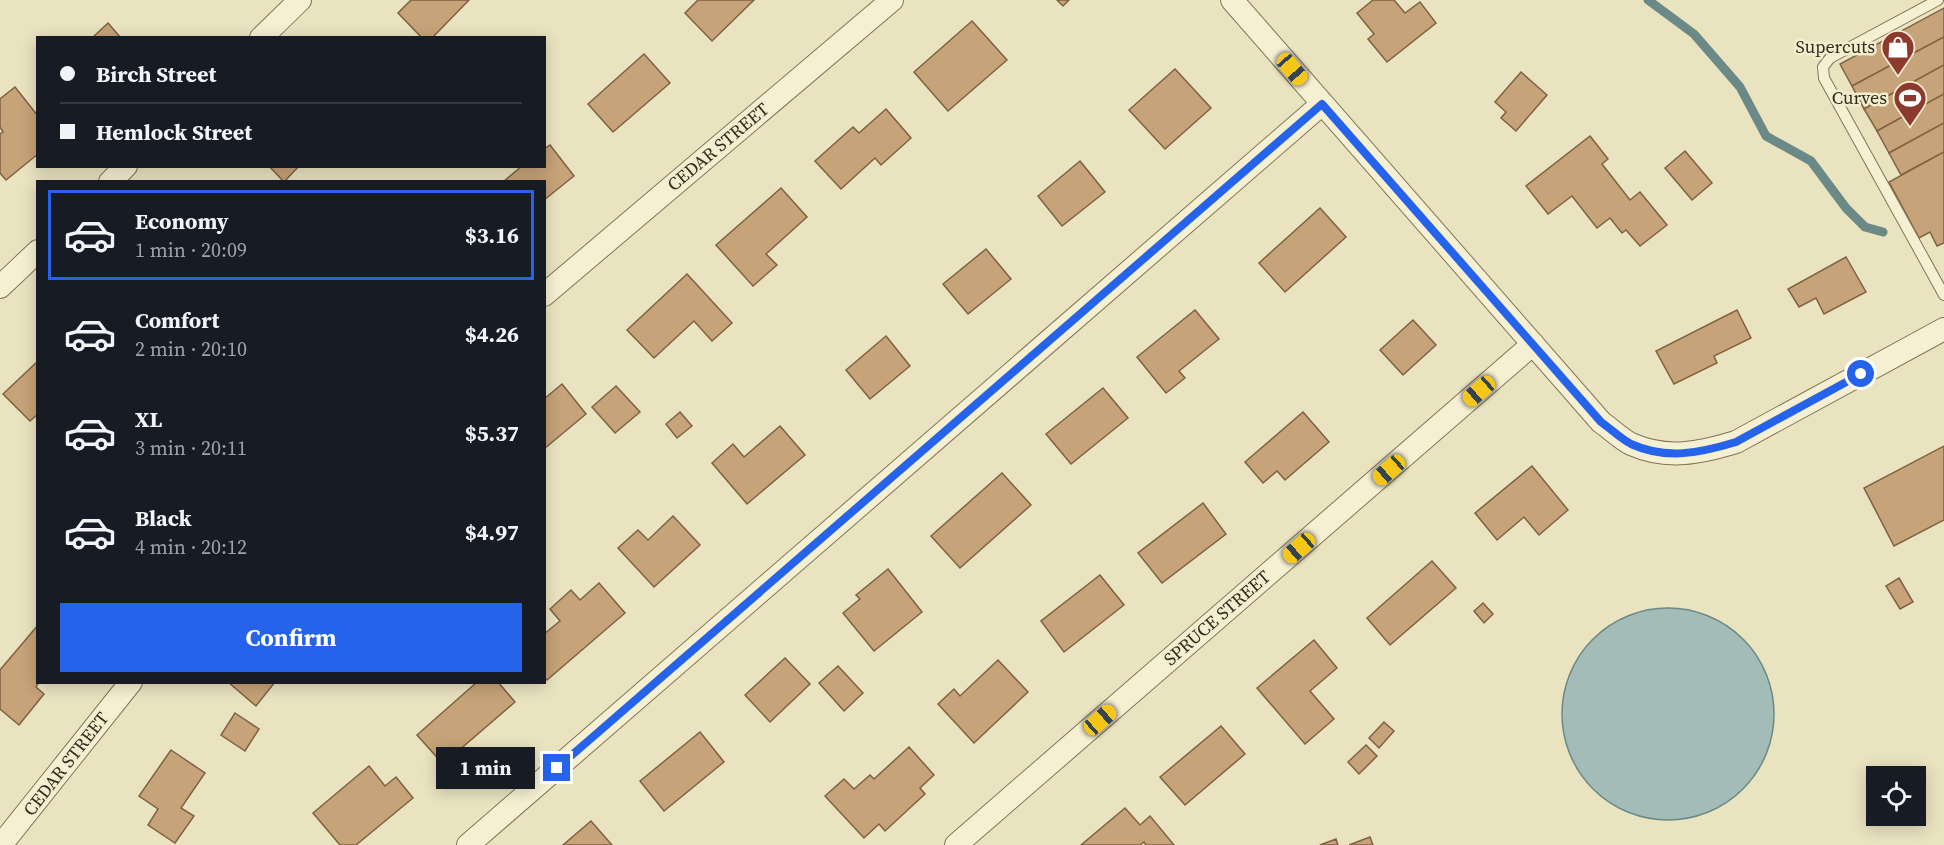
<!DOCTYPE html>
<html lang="en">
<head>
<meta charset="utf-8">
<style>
	:root { --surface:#171b24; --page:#20242c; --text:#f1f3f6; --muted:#9ea1a6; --line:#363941; --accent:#2563eb }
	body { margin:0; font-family:"Source Serif 4",serif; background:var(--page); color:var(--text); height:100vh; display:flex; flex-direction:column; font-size:22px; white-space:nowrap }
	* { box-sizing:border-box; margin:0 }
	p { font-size:20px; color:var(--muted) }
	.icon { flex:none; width:33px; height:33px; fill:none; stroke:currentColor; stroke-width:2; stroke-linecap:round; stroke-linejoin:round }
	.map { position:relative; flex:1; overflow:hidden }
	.side { position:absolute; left:36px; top:180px; width:510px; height:504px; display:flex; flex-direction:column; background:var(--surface); border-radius:0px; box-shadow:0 3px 15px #0003 }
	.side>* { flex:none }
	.hud { position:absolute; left:36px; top:36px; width:510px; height:132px; border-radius:0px; box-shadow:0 3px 15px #0003; display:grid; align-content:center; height:132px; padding:0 24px; background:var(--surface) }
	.buttons { position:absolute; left:1866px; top:766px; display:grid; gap:12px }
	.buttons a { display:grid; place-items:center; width:60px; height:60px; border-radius:0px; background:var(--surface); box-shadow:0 3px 15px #0003; font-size:30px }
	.end { position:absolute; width:27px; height:27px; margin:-14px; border:8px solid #2563eb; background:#fff; box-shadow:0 0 0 3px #fff }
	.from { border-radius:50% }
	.bubble { position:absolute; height:42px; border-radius:0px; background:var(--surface); box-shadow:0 3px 15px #0003; font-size:20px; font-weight:700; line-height:42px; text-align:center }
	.car { position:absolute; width:18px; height:36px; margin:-18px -9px; border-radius:8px; box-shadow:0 0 4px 2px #0007; background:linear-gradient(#f5c518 24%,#345 0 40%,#f5c518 0 76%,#345 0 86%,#f5c518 0) }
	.hud b { display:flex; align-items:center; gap:21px; height:57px; font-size:22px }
	.hud b+b { border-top:2px solid var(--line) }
	.hud i { width:15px; height:15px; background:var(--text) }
	ul { padding:10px 0 0; list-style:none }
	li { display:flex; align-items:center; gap:18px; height:90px; margin:0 12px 9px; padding:0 12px; border:3px solid transparent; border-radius:0px }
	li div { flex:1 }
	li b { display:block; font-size:22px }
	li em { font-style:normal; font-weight:700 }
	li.on { border-color:var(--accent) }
	li>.icon { width:54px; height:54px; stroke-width:1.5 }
	.button { display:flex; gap:12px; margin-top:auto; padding:12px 24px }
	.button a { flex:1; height:69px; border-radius:0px; background:var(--accent); color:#fff; font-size:24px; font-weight:700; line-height:69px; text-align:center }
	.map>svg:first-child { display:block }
</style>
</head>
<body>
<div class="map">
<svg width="1944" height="845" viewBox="0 0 1944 845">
	<rect width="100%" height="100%" fill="#eae3c0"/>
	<circle fill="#a3bcb8" stroke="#6b8986" stroke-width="1.5" cx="1668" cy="714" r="106"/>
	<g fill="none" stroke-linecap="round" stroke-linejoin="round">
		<path stroke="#6b8986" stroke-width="9" d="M 1648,0 L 1694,34 L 1740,87 L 1766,136 L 1811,161 L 1846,208 L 1865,227 L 1883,232"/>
	</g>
	<g fill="#c6a378" stroke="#7f6241" stroke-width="1.5">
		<path d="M 411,0 L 469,0 L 432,38 L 422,38 L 398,13 Z"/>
		<path d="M 698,0 L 754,0 L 712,41 L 685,13 Z"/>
		<path d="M 1057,0 L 1069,0 L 1063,6 Z"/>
		<path d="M 1373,0 L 1394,0 L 1405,13 L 1420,2 L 1436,23 L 1387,62 L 1368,39 L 1374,34 L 1357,13 Z"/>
		<path d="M 1944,8 L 1944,37 L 1852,86 L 1840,64 Z"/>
		<path d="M 972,21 L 1007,60 L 948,111 L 914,72 Z"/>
		<path d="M 108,23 L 121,38 L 92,38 Z"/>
		<path d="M 1944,37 L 1944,65 L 1864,109 L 1852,86 Z"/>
		<path d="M 644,54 L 670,83 L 613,132 L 588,104 Z"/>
		<path d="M 1944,65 L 1944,94 L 1877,131 L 1864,109 Z"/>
		<path d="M 1175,69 L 1211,108 L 1165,149 L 1129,110 Z"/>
		<path d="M 1521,72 L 1547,95 L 1516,131 L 1501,118 L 1506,112 L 1495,102 Z"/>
		<path d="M 15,87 L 38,116 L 38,154 L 6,180 L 0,173 L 0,134 L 3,132 L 0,127 L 0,99 Z"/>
		<path d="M 1944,94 L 1944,123 L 1889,153 L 1877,131 Z"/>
		<path d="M 886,109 L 911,138 L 881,165 L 875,158 L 841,189 L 815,161 L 853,127 L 859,133 Z"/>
		<path d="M 1944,123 L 1944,152 L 1901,175 L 1889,153 Z"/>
		<path d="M 1590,136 L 1608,159 L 1602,164 L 1630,200 L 1640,192 L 1667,225 L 1640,246 L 1626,230 L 1622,233 L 1610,218 L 1597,228 L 1572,196 L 1548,214 L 1526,186 Z"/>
		<path d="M 550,145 L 574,176 L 544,200 L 544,182 L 503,182 L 522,166 L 544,166 L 544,149 Z"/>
		<path d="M 1685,151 L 1712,183 L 1692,200 L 1665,168 Z"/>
		<path d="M 1944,152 L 1944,243 L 1937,246 L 1930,232 L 1919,238 L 1889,182 Z"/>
		<path d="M 1080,161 L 1105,192 L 1062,226 L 1038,196 Z"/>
		<path d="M 269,166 L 299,166 L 284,182 Z"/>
		<path d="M 781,188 L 807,217 L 766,254 L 777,265 L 753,286 L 716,245 Z"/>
		<path d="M 1320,208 L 1346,237 L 1285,292 L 1259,263 Z"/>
		<path d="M 986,249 L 1011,279 L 968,314 L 943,284 Z"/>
		<path d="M 1846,257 L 1866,292 L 1824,314 L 1816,298 L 1799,307 L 1788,289 Z"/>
		<path d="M 687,274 L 732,323 L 712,341 L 694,321 L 654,358 L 627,330 Z"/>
		<path d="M 1195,310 L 1219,339 L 1179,371 L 1185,378 L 1166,393 L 1137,357 Z"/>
		<path d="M 1737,310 L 1751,338 L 1714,356 L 1717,363 L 1674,384 L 1656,351 Z"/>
		<path d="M 1413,320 L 1436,345 L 1403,375 L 1380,350 Z"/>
		<path d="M 886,336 L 910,366 L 870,399 L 846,370 Z"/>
		<path d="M 38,361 L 38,414 L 30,421 L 3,394 Z"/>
		<path d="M 562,384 L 586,414 L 544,449 L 544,399 Z"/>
		<path d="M 616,386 L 640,412 L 615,433 L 592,407 Z"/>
		<path d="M 1103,388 L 1128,418 L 1071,464 L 1046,434 Z"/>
		<path d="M 680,412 L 692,426 L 677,438 L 666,424 Z"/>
		<path d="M 1303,412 L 1329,442 L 1285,480 L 1277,471 L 1263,483 L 1245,462 Z"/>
		<path d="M 780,426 L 805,455 L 747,504 L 712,463 L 733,444 L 744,457 Z"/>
		<path d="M 1944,446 L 1944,520 L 1894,546 L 1864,488 Z"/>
		<path d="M 1532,466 L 1568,510 L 1539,535 L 1524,517 L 1497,540 L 1475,513 Z"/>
		<path d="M 1002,473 L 1031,505 L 960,568 L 931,536 Z"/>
		<path d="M 1203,503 L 1226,534 L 1162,583 L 1138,553 Z"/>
		<path d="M 673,516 L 700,545 L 654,587 L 618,548 L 638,530 L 648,540 Z"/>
		<path d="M 1432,561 L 1456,588 L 1390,645 L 1367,618 Z"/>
		<path d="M 888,569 L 922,612 L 874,651 L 843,613 L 860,599 L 856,595 Z"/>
		<path d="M 1100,575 L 1124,605 L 1064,652 L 1041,621 Z"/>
		<path d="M 1899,578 L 1913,602 L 1900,609 L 1886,586 Z"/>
		<path d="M 599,583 L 625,613 L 547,680 L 544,677 L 544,634 L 560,621 L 550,609 L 571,590 L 580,600 Z"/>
		<path d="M 1483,603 L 1493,614 L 1484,623 L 1474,611 Z"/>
		<path d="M 38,625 L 38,682 L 39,682 L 36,687 L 44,694 L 19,725 L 0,709 L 0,670 Z"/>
		<path d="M 1314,640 L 1337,668 L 1310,691 L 1334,719 L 1305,744 L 1257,688 Z"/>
		<path d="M 785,658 L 810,684 L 770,722 L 745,695 Z"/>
		<path d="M 998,660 L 1028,692 L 974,743 L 938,704 L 954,689 L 960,696 Z"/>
		<path d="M 838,666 L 863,693 L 844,711 L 819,683 Z"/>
		<path d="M 228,682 L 275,682 L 256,706 Z"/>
		<path d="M 477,682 L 498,682 L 515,702 L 443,764 L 417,735 Z"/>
		<path d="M 235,713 L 259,729 L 245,751 L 221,735 Z"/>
		<path d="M 1384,722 L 1394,731 L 1379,748 L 1369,738 Z"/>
		<path d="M 1221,726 L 1245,754 L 1185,805 L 1160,777 Z"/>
		<path d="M 700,732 L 724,762 L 664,811 L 640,781 Z"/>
		<path d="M 1366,745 L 1377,756 L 1359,774 L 1348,762 Z"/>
		<path d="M 909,747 L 934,775 L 920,788 L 925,794 L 885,831 L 879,824 L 864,838 L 825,796 L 844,779 L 854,789 L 870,775 L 874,779 Z"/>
		<path d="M 171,750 L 205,773 L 181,808 L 194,816 L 175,843 L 148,825 L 158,809 L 139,796 Z"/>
		<path d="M 369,766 L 385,786 L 396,777 L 413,798 L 356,845 L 340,845 L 313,813 Z"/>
		<path d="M 1125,808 L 1140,825 L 1150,816 L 1174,845 L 1146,845 L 1144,842 L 1140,845 L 1081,845 Z"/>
		<path d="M 591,821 L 612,845 L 563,845 Z"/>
		<path d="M 1370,837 L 1373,845 L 1349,845 Z"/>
		<path d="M 1336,839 L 1338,845 L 1320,845 Z"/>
	</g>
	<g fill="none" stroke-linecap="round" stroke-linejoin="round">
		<defs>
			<path id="service" d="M 1938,0 L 1830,58 L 1823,67 L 1824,78 L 1944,295"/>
			<g id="minor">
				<path d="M 1232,0 L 1601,422 C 1611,429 1621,439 1631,444 C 1667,460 1700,453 1736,442 L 1944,329"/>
				<path d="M 261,38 L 300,0"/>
				<path d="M 110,182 L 126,166"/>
				<path d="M 0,287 L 38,251"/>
				<path d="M 544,295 L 892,0"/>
				<path d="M 1,845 L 131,682"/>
				<path d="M 468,845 L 1322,104"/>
				<path d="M 956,845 L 1533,344"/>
			</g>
		</defs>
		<use href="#service" stroke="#827459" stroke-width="12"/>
		<use href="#minor" stroke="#827459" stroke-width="24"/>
		<use href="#service" stroke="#f6f0d2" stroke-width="10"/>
		<use href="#minor" stroke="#f6f0d2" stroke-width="22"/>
	</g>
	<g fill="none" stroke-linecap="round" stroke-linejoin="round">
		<path stroke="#2563eb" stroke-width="8" d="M 557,768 L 1322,104 L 1601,422 C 1611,429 1621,439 1631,444 C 1666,460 1700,453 1736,442 L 1861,374"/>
	</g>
	<defs>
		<symbol id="shop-pin" viewBox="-11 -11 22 30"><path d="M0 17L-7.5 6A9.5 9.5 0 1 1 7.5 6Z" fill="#8c3a2e" stroke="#f2edcf"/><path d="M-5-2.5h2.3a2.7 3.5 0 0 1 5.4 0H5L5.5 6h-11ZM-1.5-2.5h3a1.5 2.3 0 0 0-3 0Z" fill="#fff"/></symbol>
		<symbol id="stadium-pin" viewBox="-11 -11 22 30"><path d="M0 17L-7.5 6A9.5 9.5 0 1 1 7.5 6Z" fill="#8c3a2e" stroke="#f2edcf"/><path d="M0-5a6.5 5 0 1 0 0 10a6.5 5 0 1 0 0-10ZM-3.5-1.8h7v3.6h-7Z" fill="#fff"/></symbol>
	</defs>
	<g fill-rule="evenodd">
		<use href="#shop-pin" x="1879" y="28" width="38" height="52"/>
		<use href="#stadium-pin" x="1891" y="79" width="38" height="52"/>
	</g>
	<g text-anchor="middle" stroke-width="5" stroke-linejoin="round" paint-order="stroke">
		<g font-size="18" fill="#322a1d" stroke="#f2edcf" text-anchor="end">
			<text x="1875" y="53">Supercuts</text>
			<text x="1887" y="104">Curves</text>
		</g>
		<g font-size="18" fill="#322a1d" stroke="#f2edcf">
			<text transform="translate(718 147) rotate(-40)" y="6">CEDAR STREET</text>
			<text transform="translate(1217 618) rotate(-41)" y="6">SPRUCE STREET</text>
			<text transform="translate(66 764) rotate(-52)" y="6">CEDAR STREET</text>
		</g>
	</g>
</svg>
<div class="buttons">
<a><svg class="icon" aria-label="locate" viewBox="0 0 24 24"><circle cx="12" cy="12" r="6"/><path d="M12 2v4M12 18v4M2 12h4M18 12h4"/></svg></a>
</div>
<i class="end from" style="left:1861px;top:374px"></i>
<i class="end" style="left:557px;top:768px"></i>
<div class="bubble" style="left:436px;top:747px;width:99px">1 min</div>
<i class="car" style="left:1292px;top:69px;rotate:139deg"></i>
<i class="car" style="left:1479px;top:391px;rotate:229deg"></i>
<i class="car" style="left:1389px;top:470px;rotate:229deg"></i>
<i class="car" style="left:1299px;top:548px;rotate:229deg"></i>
<i class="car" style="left:1100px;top:720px;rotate:49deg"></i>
<div class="hud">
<b><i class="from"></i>Birch Street</b>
<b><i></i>Hemlock Street</b>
</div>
<section class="side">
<ul>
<li class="on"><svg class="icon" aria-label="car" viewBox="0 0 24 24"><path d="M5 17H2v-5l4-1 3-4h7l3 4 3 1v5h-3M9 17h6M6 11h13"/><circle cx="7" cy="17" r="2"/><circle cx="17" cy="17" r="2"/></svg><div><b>Economy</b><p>1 min · 20:09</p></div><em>$3.16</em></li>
<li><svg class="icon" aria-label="car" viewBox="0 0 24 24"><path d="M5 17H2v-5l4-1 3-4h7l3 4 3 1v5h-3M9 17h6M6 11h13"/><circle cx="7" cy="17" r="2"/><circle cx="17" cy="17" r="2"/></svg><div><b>Comfort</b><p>2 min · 20:10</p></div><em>$4.26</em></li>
<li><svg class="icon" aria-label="car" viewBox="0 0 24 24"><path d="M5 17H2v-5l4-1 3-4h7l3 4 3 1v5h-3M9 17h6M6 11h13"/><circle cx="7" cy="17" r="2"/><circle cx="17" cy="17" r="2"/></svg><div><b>XL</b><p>3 min · 20:11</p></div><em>$5.37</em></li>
<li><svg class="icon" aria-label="car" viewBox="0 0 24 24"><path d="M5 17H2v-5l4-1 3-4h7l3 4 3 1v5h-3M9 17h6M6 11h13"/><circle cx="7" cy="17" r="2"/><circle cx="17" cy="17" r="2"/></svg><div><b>Black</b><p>4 min · 20:12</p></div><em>$4.97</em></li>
</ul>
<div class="button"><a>Confirm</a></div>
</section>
</div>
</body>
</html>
